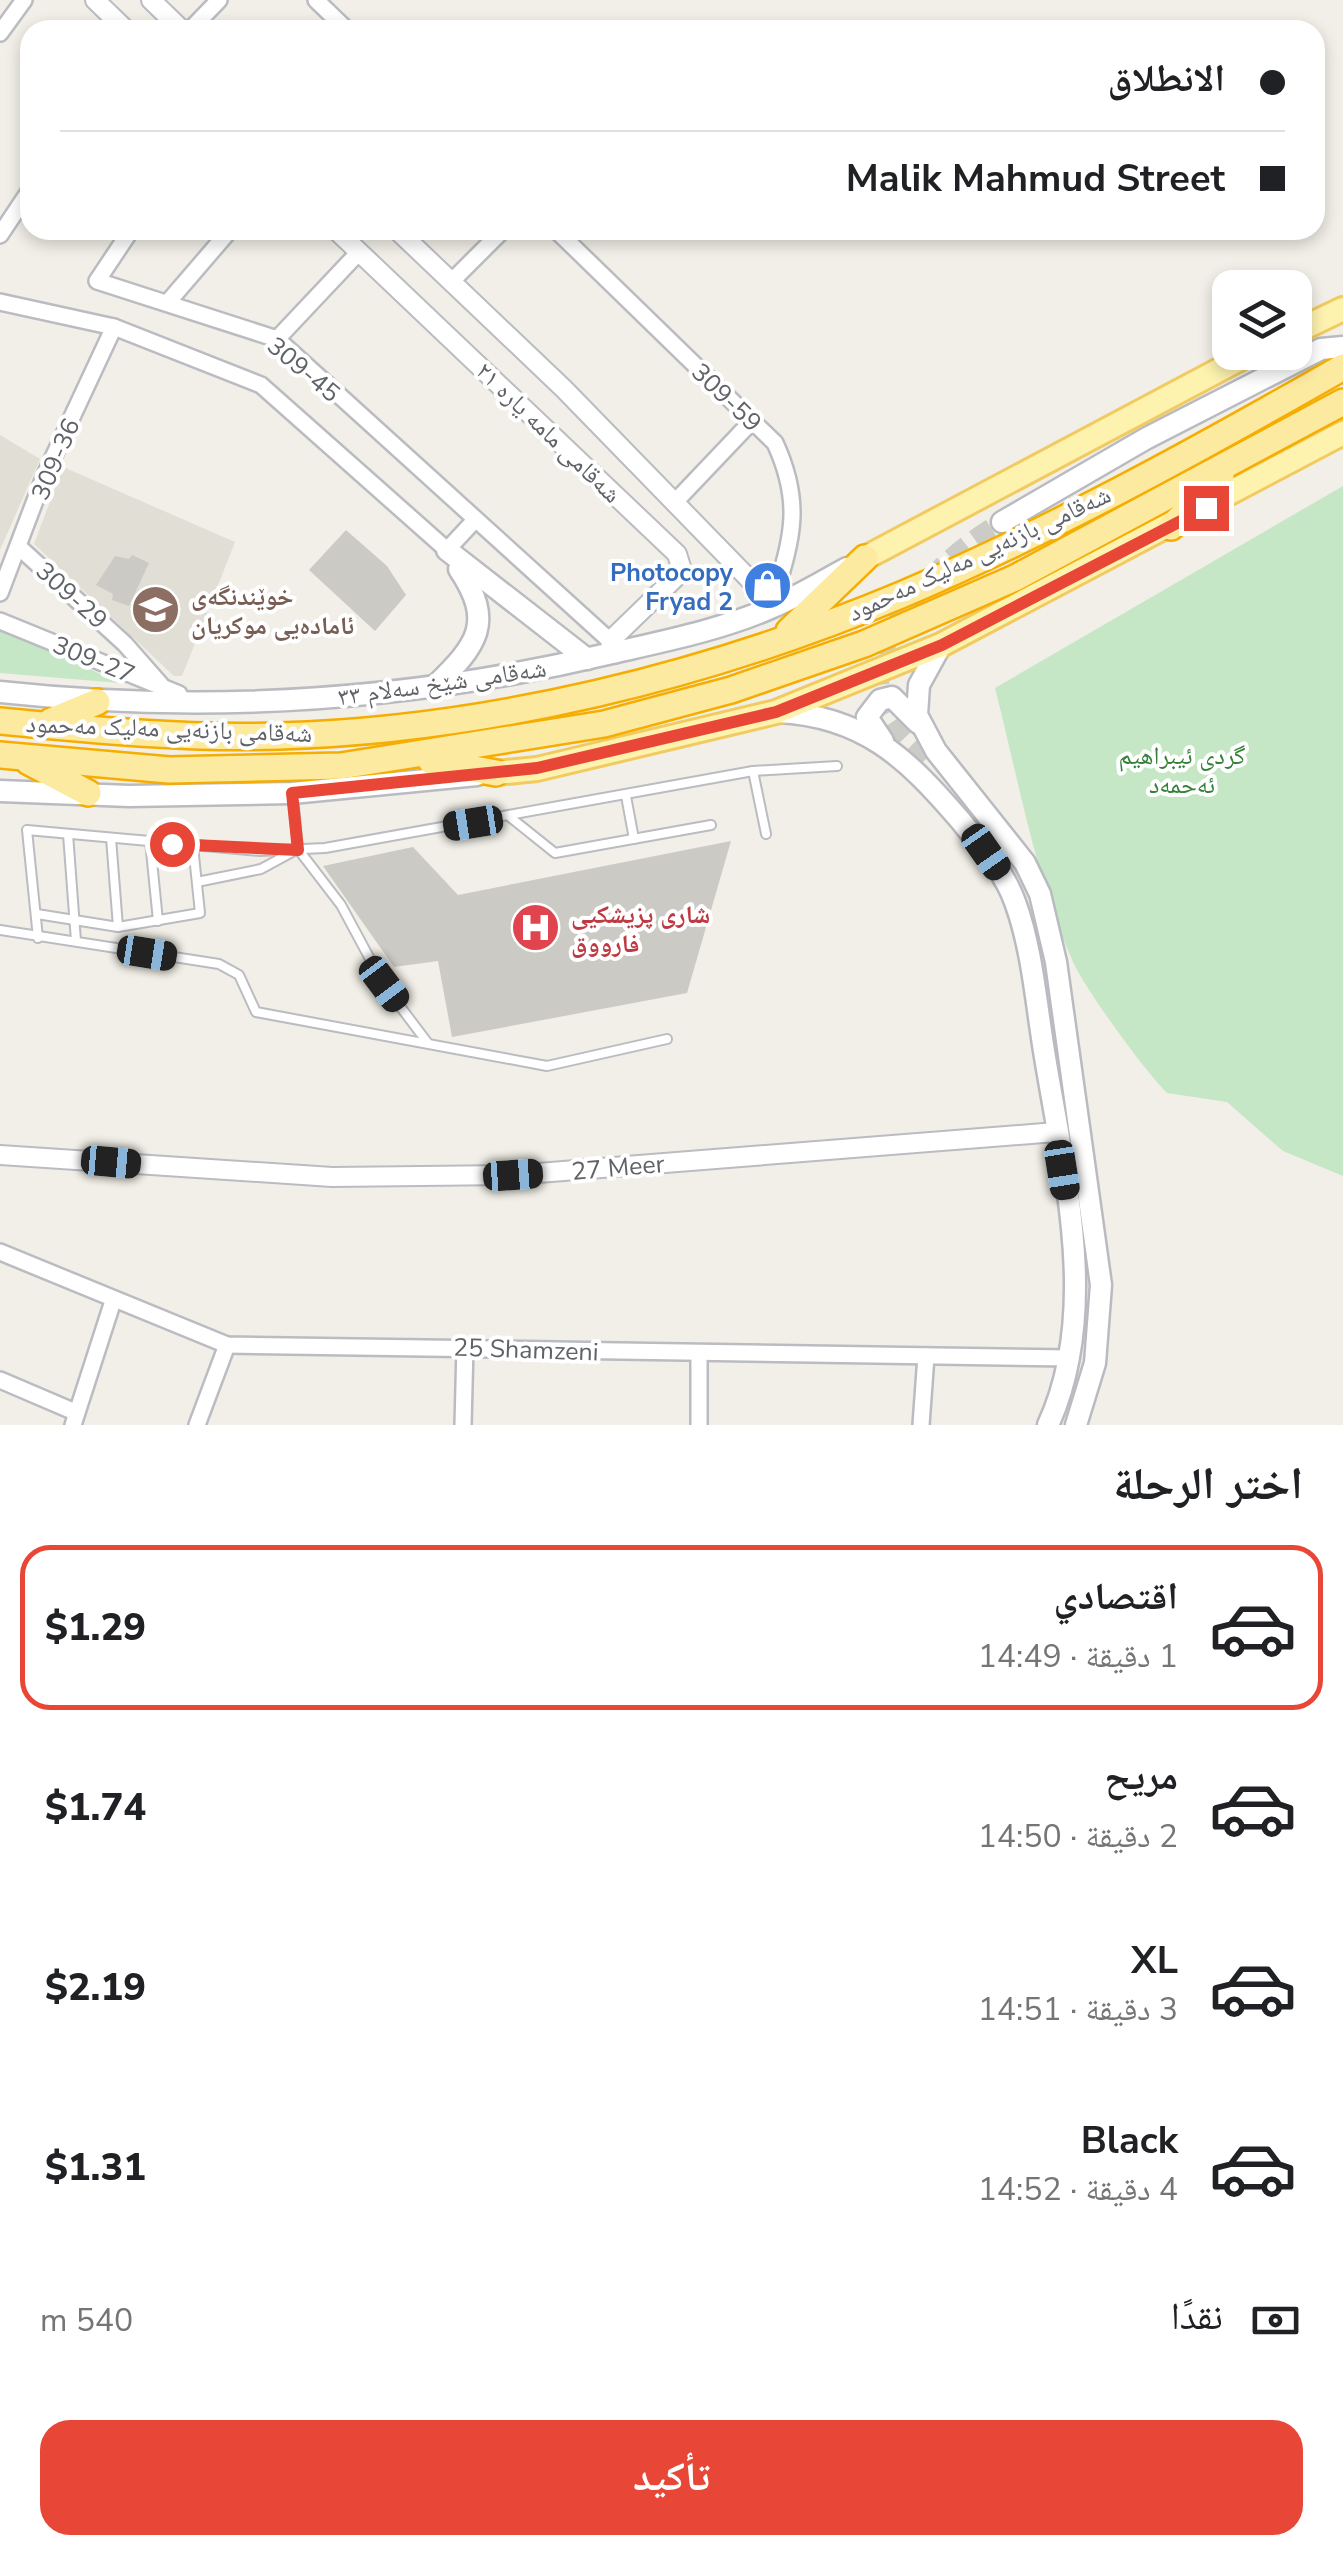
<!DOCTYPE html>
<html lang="ar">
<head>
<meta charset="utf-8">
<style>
	:root { --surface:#fff; --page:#f2f2f2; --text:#202124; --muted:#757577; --line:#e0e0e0; --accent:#e84636 }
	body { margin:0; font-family:"Nunito Sans","Noto Naskh Arabic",sans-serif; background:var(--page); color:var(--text); direction:rtl; height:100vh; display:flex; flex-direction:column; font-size:38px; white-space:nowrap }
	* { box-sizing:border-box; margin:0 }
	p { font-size:32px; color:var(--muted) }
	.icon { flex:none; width:55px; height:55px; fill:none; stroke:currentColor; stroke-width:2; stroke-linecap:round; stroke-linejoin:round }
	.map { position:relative; height:1425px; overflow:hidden; direction:ltr }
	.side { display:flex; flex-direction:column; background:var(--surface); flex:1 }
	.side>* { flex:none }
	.guide { position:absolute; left:20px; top:20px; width:1305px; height:220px; border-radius:30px; box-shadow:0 5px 15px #0003; direction:rtl; display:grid; align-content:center; height:220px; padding:0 40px; background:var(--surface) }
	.buttons { position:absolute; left:1212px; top:270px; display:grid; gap:20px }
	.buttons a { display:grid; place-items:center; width:100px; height:100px; border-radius:20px; background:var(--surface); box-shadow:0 5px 15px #0003; font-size:50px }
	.end { position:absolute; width:45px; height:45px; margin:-22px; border:12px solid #e84636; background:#fff; box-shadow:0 0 0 5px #fff }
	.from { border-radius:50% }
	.car { position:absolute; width:30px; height:60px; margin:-30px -15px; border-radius:12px; box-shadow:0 0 8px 2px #0007; background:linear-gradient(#222 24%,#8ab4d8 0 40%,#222 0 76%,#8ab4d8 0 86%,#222 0) }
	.guide b { display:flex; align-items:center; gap:35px; height:95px; font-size:38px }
	.guide b+b { border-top:2px solid var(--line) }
	.guide i { width:25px; height:25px; background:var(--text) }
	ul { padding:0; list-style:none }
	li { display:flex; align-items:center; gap:30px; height:165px; margin:0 20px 15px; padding:0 20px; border:5px solid transparent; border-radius:30px }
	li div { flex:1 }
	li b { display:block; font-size:38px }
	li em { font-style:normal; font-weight:800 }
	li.on { border-color:var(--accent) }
	li>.icon { width:90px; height:90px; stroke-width:1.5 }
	h2 { padding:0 40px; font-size:45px; line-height:120px }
	.pay { display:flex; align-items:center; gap:25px; height:110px; padding:0 40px; font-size:38px }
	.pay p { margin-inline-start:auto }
	.action { display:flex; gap:20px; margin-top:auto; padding:20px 40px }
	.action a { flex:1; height:115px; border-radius:30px; background:var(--accent); color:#fff; font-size:40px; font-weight:800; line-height:115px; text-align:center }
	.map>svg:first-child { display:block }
</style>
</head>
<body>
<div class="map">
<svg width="1343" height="1425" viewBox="0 0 1343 1425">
	<rect width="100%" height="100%" fill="#f1efe7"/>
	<g fill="#e1ded6">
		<path d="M 0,435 L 40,459 L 0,550 Z"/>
		<path d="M 63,467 L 235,542 L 182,676 L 174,676 L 34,544 Z"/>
	</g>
	<g fill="#c5e7c5">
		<path d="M 1343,486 L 1343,1176 L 1283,1151 L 1227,1102 L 1167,1093 C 1144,1070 1086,990 1073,962 C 1035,876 1018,778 995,688 Z"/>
		<path d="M 0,628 L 120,683 L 0,673 Z"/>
	</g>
	<g fill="#cccac4">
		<path d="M 346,530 L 387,566 L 406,595 L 375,631 L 309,570 Z"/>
		<path d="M 132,555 L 149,563 L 129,606 L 112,600 L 113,594 L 96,585 L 115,556 L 129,559 Z"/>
		<path d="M 731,841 L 687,993 L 452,1037 L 438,961 L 394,967 L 323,866 L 413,847 L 458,895 Z"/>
	</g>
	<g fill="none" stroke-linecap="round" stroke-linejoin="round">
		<path stroke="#ccccc7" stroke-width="20" stroke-dasharray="20 10" stroke-linecap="butt" d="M 927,758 C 915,746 899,733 890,718 C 846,646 946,553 1002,522"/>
		<defs>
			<g id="service">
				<path d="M 753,771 L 766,834"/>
				<path d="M 293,796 L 298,849 L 341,905 L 384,985 L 427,1042"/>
				<path d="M 626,796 L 634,839"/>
				<path d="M 510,817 L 555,853 L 711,825"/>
				<path d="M 68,834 L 76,941"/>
				<path d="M 111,838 L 118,927"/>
				<path d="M 150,841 L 158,921"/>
				<path d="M 197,882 L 261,869 L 294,851"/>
				<path d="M 37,914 L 118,927 L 200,913 L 193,846"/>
				<path d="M 0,930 L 219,964 L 239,975 L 256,1012 L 547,1066 L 667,1039"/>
				<path d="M 38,938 L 27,830 L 260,851 L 325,848 L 753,771 L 837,766"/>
			</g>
			<g id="minor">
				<path d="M 316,0 L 347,30"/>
				<path d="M 190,30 L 219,0"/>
				<path d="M 0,33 L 24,0"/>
				<path d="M 131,230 L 97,281 L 277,339 L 619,649"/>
				<path d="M 556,230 L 775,443 C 805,508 790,543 771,608"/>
				<path d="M 0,235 L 30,190"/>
				<path d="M 452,281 L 503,230"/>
				<path d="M 169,301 L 230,230"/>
				<path d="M 0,302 L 114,327 L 261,385 L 447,550 L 474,521"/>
				<path d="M 277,339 L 359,252"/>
				<path d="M 674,503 L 752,421"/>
				<path d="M 20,548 L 125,644 L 161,685"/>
				<path d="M 0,593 L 44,477 L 114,327"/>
				<path d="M 0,621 L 179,694 L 183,703"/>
				<path d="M 0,1252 L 227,1345 L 1070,1358"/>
				<path d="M 0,1380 L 75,1412"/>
				<path d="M 73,1425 L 113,1301"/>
				<path d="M 197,1425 L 227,1345"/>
				<path d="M 463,1425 L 465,1346"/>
				<path d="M 699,1425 L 699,1354"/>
				<path d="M 921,1425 L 926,1356"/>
			</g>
			<g id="tertiary">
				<path d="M 95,0 L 126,30"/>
				<path d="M 151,0 L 182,30"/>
				<path d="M 336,230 L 677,554 L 681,567 L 676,577 L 610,641"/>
				<path d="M 397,230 L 564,389 L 751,581 L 771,608"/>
				<path d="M 0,1155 L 332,1177 L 513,1175 L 1056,1132"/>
			</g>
			<g id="secondary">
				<path d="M 1002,522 L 1147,438 L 1321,349 L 1343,347"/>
				<path d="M 447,550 L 587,659"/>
				<path d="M 941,645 L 919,685 L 917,715 L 936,751 L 1025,863 L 1040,894 L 1056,962 L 1101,1285 L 1095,1363 L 1076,1425"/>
				<path d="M 435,686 C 477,645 495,623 459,569"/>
				<path d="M 0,692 C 205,714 411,701 612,653 C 665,641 724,629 773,607 C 798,596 823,581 847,568"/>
				<path d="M 778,712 C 863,716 907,758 960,820 C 980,845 1004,871 1015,902 C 1032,948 1036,1002 1044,1051 C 1063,1170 1101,1310 1048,1425"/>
				<path d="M 883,741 L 867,717 L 880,700 L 892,697 L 918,723"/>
				<path d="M 0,791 L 129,796 L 292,793 L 477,775"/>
			</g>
			<g id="primary">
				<path d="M 1295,332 L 1343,309"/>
				<path d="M 865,558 L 1253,352"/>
				<path d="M 496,773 L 537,769 L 776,712 L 941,645 L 1343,433"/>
			</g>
			<g id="trunk">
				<path d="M 1171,527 L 1221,478"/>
				<path d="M 789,631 L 865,558"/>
				<path d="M 0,721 C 91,730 187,739 279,736 C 489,730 707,676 901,595 C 1053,530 1200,449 1343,367"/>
				<path d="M 51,721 L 97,702"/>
				<path d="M 0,755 L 169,770 L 341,766 L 604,724 L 731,690 L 864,644 L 1015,578 L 1343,402"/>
				<path d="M 431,761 L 496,773"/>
				<path d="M 29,762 L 88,793"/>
			</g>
		</defs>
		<use href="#service" stroke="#babcc1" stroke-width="12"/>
		<use href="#minor" stroke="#babcc1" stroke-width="20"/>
		<use href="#tertiary" stroke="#babcc1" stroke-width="22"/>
		<use href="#secondary" stroke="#b9bbc0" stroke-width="25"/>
		<use href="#primary" stroke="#f1ca60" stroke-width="28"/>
		<use href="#trunk" stroke="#f6ad02" stroke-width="30"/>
		<use href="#service" stroke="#fff" stroke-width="8"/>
		<use href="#minor" stroke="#fff" stroke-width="15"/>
		<use href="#tertiary" stroke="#fff" stroke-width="18"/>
		<use href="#secondary" stroke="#fff" stroke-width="20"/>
		<use href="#primary" stroke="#fef2af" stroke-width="22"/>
		<use href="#trunk" stroke="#fdeaa1" stroke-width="25"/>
	</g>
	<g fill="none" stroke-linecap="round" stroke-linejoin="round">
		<path stroke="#e84636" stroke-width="12" d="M 172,844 L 298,850 L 292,793 L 537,768 L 776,712 L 942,645 L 1206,508"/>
	</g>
	<defs>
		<symbol id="shop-disc" viewBox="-11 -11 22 22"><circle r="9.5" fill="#3f7fe0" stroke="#fff"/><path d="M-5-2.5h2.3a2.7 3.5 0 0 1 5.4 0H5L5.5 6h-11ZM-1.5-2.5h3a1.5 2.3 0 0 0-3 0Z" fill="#fff"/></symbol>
		<symbol id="school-disc" viewBox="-11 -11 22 22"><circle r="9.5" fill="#8d6e63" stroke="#fff"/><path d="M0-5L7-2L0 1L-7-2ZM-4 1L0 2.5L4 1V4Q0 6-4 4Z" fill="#fff"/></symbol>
		<symbol id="hospital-disc" viewBox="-11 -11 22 22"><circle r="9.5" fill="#e0444e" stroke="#fff"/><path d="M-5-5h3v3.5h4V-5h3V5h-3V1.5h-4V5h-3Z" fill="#fff"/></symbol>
	</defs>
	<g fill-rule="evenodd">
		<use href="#shop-disc" x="740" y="558" width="55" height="55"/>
		<use href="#school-disc" x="128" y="582" width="55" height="55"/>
		<use href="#hospital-disc" x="508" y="900" width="55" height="55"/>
	</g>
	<g text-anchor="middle" stroke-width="8" stroke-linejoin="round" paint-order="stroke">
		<g font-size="25" fill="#5f6267" stroke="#fff">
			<text transform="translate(304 369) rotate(40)" y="9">309-45</text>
			<text transform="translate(727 397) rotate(44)" y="9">309-59</text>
			<text transform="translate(549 432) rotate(44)" y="9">شەقامی مامە یارە ٢١</text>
			<text transform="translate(55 459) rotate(-67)" y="9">309-36</text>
			<text transform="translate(979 553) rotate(-25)" y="9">شەقامی بازنەیی مەلیک مەحمود</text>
			<text transform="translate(72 595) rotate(42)" y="9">309-29</text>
			<text transform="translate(94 659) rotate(22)" y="9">309-27</text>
			<text transform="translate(442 682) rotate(-8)" y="9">شەقامی شێخ سەلام ٣٣</text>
			<text transform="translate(169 728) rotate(2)" y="9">شەقامی بازنەیی مەلیک مەحمود</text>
			<text transform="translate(618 1167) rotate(-5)" y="9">27 Meer</text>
			<text transform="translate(526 1349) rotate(2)" y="9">25 Shamzeni</text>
		</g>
		<g font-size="25" font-weight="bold" fill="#366cbe" stroke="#fff" text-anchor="end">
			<text x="733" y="581">Photocopy<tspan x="733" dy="29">Fryad 2</tspan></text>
		</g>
		<g font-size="25" font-weight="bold" fill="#785e54" stroke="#fff" text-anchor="start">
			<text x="191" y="605">خوێندنگەی<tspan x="191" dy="29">ئامادەیی موکریان</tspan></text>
		</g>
		<g font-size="25" fill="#35813a" stroke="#fff">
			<text x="1182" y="764">گردی ئیبراھیم<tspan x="1182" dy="29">ئەحمەد</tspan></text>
		</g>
		<g font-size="25" font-weight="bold" fill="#be3a42" stroke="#fff" text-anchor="start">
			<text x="571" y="923">شاری پزیشکیی<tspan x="571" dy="29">فارووق</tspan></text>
		</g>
	</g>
</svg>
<div class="buttons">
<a><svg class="icon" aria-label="layers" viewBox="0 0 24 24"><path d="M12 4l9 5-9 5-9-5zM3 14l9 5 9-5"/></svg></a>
</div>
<i class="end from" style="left:172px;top:844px"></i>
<i class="end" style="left:1206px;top:508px"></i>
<i class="car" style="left:473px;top:823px;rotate:261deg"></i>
<i class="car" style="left:986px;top:852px;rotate:145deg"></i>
<i class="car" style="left:147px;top:953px;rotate:99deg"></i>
<i class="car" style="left:384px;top:984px;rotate:143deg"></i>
<i class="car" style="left:111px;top:1162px;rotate:95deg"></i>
<i class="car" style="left:1062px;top:1170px;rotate:171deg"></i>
<i class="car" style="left:513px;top:1175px;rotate:86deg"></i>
<div class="guide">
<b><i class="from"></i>الانطلاق</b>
<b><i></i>Malik Mahmud Street</b>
</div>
</div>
<section class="side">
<h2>اختر الرحلة</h2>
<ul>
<li class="on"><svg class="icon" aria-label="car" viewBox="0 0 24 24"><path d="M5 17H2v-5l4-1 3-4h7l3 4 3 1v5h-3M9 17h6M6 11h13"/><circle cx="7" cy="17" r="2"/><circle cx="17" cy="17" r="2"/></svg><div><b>اقتصادي</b><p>1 دقيقة · 14:49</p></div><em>$1.29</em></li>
<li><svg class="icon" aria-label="car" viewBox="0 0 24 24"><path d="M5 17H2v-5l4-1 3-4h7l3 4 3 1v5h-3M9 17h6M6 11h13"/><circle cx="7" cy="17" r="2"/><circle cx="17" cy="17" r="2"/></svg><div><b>مريح</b><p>2 دقيقة · 14:50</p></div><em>$1.74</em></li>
<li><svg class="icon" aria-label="car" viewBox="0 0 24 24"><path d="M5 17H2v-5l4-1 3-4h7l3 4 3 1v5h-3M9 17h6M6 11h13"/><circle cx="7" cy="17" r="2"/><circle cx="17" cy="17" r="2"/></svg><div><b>XL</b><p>3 دقيقة · 14:51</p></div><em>$2.19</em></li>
<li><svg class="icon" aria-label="car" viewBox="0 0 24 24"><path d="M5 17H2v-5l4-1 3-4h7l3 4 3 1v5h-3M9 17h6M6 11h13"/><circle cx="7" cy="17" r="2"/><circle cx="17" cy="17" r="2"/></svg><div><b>Black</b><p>4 دقيقة · 14:52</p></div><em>$1.31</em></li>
</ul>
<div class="pay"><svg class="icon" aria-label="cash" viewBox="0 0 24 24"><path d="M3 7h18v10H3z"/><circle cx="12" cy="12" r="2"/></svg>نقدًا<p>540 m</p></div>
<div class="action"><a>تأكيد</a></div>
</section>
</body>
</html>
